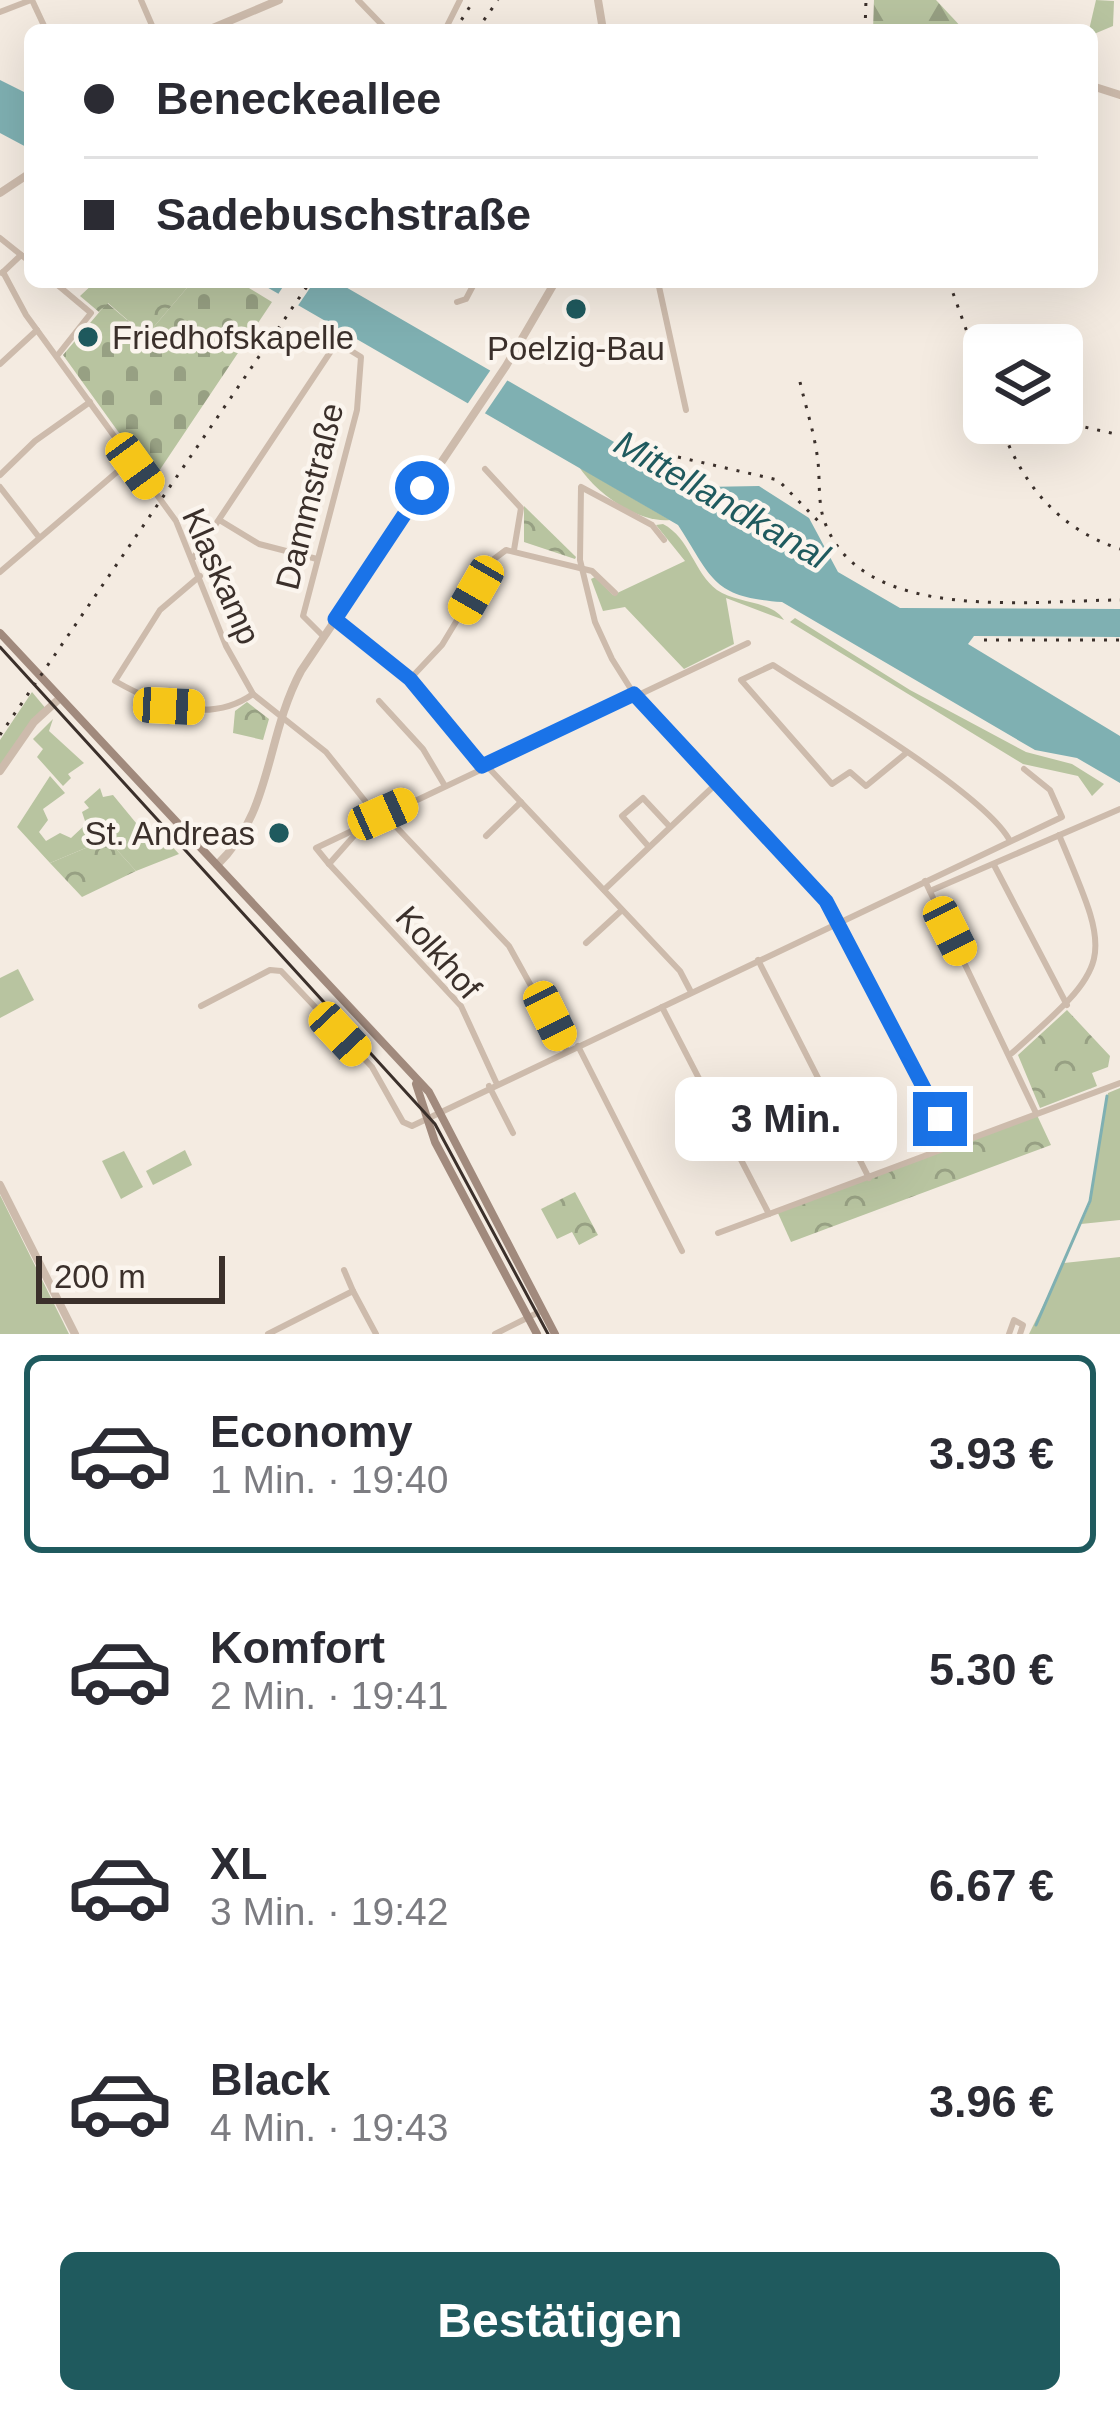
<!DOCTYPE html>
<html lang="de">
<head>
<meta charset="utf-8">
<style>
	:root { --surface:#fff; --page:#f7f7f7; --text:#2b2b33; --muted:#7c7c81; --line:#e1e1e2; --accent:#1f5a5e }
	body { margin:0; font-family:Arial,sans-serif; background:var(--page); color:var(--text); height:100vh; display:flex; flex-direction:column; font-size:45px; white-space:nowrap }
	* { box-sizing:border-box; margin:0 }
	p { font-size:39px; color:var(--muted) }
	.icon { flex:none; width:66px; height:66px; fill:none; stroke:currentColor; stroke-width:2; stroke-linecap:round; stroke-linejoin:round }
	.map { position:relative; height:1334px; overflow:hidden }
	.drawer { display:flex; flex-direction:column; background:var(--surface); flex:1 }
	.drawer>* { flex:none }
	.banner { position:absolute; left:24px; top:24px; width:1074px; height:264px; border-radius:18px; box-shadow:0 12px 48px #0002; display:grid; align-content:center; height:264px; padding:0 60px; background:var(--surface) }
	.fabs { position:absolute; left:963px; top:324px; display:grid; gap:24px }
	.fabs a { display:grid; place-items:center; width:120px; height:120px; border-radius:18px; background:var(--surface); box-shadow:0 12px 48px #0002; font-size:60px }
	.scale { position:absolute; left:36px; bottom:30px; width:189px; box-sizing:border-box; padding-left:12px; border:6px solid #3b302b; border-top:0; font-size:33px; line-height:42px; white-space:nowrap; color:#3b302b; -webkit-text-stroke:9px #fbf5ee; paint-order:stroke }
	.end { position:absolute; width:54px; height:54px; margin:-27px; border:15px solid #1a73e8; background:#fff; box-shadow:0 0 0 6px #fff }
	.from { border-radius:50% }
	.bubble { position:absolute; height:84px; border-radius:18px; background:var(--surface); box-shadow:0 12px 48px #0002; font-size:39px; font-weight:600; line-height:84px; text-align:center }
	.car { position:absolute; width:36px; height:72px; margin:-36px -18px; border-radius:15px; box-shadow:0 0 9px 3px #0007; background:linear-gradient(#f5c518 24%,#345 0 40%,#f5c518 0 76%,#345 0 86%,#f5c518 0) }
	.banner b { display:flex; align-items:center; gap:42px; height:114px; font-size:45px }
	.banner b+b { border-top:3px solid var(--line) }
	.banner i { width:30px; height:30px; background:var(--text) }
	ul { padding:21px 0 0; list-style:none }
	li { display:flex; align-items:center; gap:36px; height:198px; margin:0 24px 18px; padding:0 36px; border:6px solid transparent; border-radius:18px }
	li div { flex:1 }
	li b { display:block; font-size:45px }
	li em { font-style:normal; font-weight:600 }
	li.current { border-color:var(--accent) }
	li>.icon { width:108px; height:108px; stroke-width:1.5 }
	.action { display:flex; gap:24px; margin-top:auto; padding:24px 60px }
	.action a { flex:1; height:138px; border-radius:18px; background:var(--accent); color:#fff; font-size:48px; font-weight:600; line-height:138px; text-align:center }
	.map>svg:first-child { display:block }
</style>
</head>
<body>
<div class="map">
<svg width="1120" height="1334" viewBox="0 0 1120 1334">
	<defs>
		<pattern id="forest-firs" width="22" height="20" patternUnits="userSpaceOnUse" patternTransform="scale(3)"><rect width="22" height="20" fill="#b8c4a0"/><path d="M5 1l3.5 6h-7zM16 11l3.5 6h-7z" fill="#97a083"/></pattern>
		<pattern id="cemetery-stones" width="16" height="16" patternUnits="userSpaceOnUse" patternTransform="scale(3)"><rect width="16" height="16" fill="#b8c4a0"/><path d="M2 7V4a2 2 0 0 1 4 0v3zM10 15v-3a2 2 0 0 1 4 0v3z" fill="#97a083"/></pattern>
		<pattern id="park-crowns" width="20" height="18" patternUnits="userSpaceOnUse" patternTransform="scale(3)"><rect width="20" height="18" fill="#b8c4a0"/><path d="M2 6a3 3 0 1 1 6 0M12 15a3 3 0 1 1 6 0" fill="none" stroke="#97a083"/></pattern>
	</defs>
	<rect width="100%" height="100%" fill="#f4ebe1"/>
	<g fill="#b8c4a0">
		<path d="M 1096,0 L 1114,1 L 1113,26 L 1094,34 L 1089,30 Z"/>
		<path d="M 579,467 L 670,520 C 635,523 595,491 579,467 Z"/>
		<path d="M 663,524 C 690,538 694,573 717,590 C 737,604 771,600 784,620 L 726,598 L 734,644 L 684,669 L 625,607 L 603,611 L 591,579 L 595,577 L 613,595 L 685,561 L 656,525 Z"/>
		<path d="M 795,618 L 910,690 L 1026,752 L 1072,764 L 1104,784 L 1092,796 L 1078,776 L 1023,764 L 790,622 Z"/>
		<path d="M 32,692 L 47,710 L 0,771 L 0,740 Z"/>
		<path d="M 53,719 L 49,731 L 84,763 L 68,774 L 71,778 L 63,786 L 37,757 L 43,749 L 33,739 Z"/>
		<path d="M 50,776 L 65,793 L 43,809 L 48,820 L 39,832 L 46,841 L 60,833 L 71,838 L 86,824 L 82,812 L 89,808 L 84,802 L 100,788 L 103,797 L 113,795 L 155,846 L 167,841 L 179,854 L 136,871 L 107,839 L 50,863 L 17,827 Z"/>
		<path d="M 18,969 L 34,1000 L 0,1018 L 0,978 Z"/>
		<path d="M 1120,1088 L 1120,1220 L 1081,1224 L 1090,1204 L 1108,1093 Z"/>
		<path d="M 185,1150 L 192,1165 L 153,1185 L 146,1171 Z"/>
		<path d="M 124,1151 L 143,1187 L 121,1199 L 102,1161 Z"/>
		<path d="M 0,1195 L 69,1334 L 0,1334 Z"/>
		<path d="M 1120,1257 L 1120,1334 L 1029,1334 L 1064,1263 Z"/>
	</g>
	<path fill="url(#forest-firs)" d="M 874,0 L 936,0 L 964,30 L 873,30 Z"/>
	<path fill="url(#cemetery-stones)" d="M 192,282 L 239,282 L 272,302 L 153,480 L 63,355 L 107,303 L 146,336 Z"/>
	<g fill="url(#park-crowns)">
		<path d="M 95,282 L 192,282 L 146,336 L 108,303 L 99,312 L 80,296 Z"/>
		<path d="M 524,506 L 576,557 L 575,559 L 524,542 Z"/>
		<path d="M 247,702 L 269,719 L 263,740 L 233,733 L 235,711 Z"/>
		<path d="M 107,839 L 136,871 L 82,897 L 50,863 Z"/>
		<path d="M 1067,1010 L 1110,1056 L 1108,1067 L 1092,1073 L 1097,1086 L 1040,1108 L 1018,1055 Z"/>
		<path d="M 1036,1113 L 1051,1145 L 791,1242 L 777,1211 Z"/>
		<path d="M 575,1192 L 598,1235 L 579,1245 L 572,1232 L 557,1239 L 541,1209 Z"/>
	</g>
	<g fill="#7fb0b2">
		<path d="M 0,80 L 30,95 L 30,149 L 0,133 Z"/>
		<path d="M 258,282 L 337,282 L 692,487 L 688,478 L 704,487 L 759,486 L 809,518 L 838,572 L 900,608 L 1120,609 L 1120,637 L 974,636 L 968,644 L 1120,736 L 1120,783 L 1077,758 L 1035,750 L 782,602 C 712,597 713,579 678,525 Z"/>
	</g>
	<g fill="#f4ebe1">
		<path d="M 286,282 L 314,282 L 295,310 L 275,299 Z"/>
		<path d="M 494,365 L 511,375 L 481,419 L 464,409 Z"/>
	</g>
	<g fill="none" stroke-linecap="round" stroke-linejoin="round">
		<path stroke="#7fb0b2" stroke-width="3" d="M 1036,1325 L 1090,1201 L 1107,1096"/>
		<g stroke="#cdbbac" stroke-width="6">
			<path d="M 32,0 L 46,30"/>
			<path d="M 141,0 L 154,30"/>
			<path d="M 358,0 L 387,30"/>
			<path d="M 0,12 L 31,0"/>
			<path d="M 445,30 L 460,0"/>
			<path d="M 0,238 L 30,262"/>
			<path d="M 3,272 L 26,315 L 176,521 L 226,646 L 253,694 L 326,752 L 377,816"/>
			<path d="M 2,273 L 21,255"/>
			<path d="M 54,282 L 91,313 L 57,356"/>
			<path d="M 658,282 L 686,410"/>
			<path d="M 457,302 L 466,299 L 475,282"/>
			<path d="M 0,364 L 37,330"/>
			<path d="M 485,469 L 521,508 L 514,550"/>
			<path d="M 0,475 L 35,441 L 90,402"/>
			<path d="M 0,487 L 38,536"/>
			<path d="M 221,521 L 259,544 L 317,559"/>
			<path d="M 664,540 L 652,525 L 581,487 L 580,560 L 595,622 L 612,659 L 634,694 L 827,901 L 954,1147"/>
			<path d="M 194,557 L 337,342 L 361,357 L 357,410 L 303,616 L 323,636"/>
			<path d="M 0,572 L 131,460"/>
			<path d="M 200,576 L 160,610 L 115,681 C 157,705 209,725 253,694"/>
			<path d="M 335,619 L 410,679 L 482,766"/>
			<path d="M 410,679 L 442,645 L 494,559 L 506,550 L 592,571 L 615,593"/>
			<path d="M 379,701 L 423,749 L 445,786"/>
			<path d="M 905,754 L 866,786 L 850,772 L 832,784 L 741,680 L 773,665 C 826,700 986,794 1010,841"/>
			<path d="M 485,764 L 680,971 L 691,992"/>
			<path d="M 384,814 L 509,946 L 567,1051"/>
			<path d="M 360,829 L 329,864 L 316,848 L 748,643"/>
			<path d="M 486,836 L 521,802"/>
			<path d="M 649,847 L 622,816 L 643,798 L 670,827"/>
			<path d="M 329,864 L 461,1006 L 496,1082"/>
			<path d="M 994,865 L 1067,1005"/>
			<path d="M 925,881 L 1036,1113"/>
			<path d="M 604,890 L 717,783"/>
			<path d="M 930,891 L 1120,809"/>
			<path d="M 586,943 L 622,910"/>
			<path d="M 758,960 L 869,1178"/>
			<path d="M 201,1006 L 270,970 L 281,971 L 372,1067 L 403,1122 L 412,1126 L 1062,817 L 1050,790 L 1024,769"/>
			<path d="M 662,1007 L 769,1214"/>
			<path d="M 578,1046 L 682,1251"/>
			<path d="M 1012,1053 C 1116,961 1112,961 1059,835"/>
			<path d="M 489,1086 L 513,1133"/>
			<path d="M 718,1233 L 1120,1083"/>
			<path d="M 344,1270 L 353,1291"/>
			<path d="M 268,1334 L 353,1291 L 376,1334"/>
			<path d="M 495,1334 L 543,1310"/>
			<path d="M 1009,1334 L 1014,1320 L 1023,1325 L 1020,1334"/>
		</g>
		<g stroke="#cdbbac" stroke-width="8">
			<path d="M 598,0 L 603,30"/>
			<path d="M 208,30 L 279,0"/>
			<path d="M 1092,86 L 1120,95"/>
			<path d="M 0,193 L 30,173"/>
			<path d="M 0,771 L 34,722 L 60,698"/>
			<path d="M 217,865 C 273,811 265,738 301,671 L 506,366 L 555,282"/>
			<path d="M 0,1185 L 75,1334"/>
		</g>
		<g stroke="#a18a7d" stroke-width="8">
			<path d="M 0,633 L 429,1092 L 555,1334"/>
			<path d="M 416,1084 L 435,1142 L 537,1334"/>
		</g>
		<path stroke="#3b302b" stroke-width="3" d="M 0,647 L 435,1124 L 548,1334"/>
		<g stroke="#3b302b" stroke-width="3" stroke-dasharray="3 9" stroke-linecap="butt">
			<path d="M 455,30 L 474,0"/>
			<path d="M 477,30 L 498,0"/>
			<path d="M 865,30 L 866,0"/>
			<path d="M 949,282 L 984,379"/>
			<path d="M 800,382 C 806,408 815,435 818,462 C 820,481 818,499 823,517 C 857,626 1032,600 1120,600"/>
			<path d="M 1062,422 L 1120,435"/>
			<path d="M 1000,423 C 1021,483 1058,529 1120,549"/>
			<path d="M 678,457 L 778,480 L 823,526"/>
			<path d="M 984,640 L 1120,640"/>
			<path d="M 0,735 L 310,282"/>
		</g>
	</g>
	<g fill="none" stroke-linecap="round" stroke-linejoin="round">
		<path stroke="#1a73e8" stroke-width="15" d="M 422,488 L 335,619 L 410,679 L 482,766 L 634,694 L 826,901 L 940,1119"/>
	</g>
	<g fill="#1f5a5e" stroke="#fbf5ee" stroke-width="4.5">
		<circle cx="576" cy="309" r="12"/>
		<circle cx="88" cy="337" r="12"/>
		<circle cx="279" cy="833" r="12"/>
	</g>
	<g text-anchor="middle" stroke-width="9" stroke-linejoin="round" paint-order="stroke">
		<g font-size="33" fill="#3b302b" stroke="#fbf5ee" text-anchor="start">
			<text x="112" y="349">Friedhofskapelle</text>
			<text x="576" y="360" text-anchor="middle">Poelzig-Bau</text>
			<text x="255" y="845" text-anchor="end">St. Andreas</text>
		</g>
		<g font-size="33" fill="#3b302b" stroke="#fbf5ee">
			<text transform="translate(309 496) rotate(-76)" y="12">Dammstraße</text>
			<text transform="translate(222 576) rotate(66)" y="12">Klaskamp</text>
			<text transform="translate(439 952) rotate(49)" y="12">Kolkhof</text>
		</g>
		<g font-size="36" font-style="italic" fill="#1f5a5e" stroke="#fbf5ee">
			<text transform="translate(722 499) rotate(30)" y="13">Mittellandkanal</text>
		</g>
	</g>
</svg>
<div class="fabs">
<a><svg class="icon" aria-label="layers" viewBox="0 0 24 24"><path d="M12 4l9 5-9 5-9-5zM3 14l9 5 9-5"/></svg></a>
</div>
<div class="scale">200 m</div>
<i class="end from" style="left:422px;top:488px"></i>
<i class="end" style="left:940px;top:1119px"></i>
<div class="bubble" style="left:675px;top:1077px;width:222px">3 Min.</div>
<i class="car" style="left:135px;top:466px;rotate:144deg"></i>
<i class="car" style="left:476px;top:590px;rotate:210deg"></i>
<i class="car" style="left:169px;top:706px;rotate:93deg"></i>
<i class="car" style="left:383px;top:814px;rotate:66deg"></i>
<i class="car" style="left:950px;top:931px;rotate:153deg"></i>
<i class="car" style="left:550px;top:1016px;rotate:154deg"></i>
<i class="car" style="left:340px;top:1034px;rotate:137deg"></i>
<div class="banner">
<b><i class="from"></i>Beneckeallee</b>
<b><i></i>Sadebuschstraße</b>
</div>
</div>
<section class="drawer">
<ul>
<li class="current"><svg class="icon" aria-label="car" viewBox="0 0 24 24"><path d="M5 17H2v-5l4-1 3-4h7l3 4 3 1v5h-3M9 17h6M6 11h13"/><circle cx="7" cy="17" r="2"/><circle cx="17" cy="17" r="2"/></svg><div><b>Economy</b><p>1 Min. · 19:40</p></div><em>3.93 €</em></li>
<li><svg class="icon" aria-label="car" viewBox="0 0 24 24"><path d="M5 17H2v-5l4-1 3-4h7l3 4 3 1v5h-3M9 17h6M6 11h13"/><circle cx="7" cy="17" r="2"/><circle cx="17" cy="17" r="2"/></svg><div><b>Komfort</b><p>2 Min. · 19:41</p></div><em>5.30 €</em></li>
<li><svg class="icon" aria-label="car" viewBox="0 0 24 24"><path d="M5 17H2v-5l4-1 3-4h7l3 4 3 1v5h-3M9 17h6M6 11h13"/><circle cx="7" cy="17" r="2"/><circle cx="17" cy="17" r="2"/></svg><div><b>XL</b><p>3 Min. · 19:42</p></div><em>6.67 €</em></li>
<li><svg class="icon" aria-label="car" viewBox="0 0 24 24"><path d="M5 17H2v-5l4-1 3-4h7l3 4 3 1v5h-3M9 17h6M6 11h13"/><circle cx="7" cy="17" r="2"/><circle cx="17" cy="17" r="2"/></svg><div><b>Black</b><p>4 Min. · 19:43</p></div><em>3.96 €</em></li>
</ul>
<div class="action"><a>Bestätigen</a></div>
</section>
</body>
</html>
